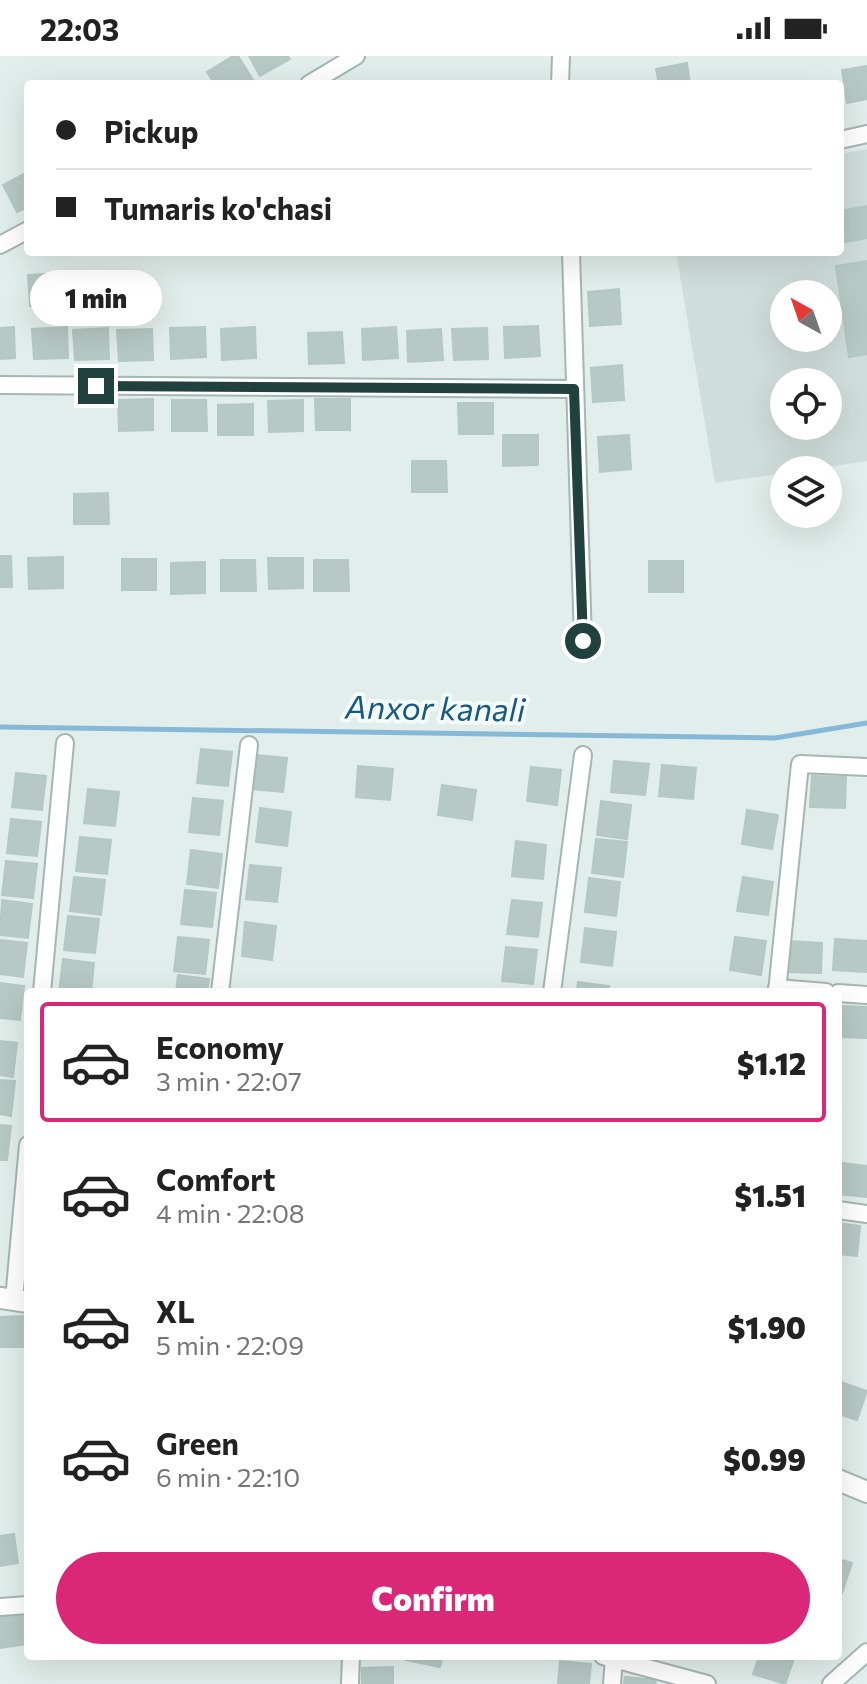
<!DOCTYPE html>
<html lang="en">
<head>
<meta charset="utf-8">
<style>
	:root { --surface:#fff; --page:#f6f6f6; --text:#222; --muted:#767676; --line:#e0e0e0; --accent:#db2777 }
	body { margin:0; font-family:Commissioner,sans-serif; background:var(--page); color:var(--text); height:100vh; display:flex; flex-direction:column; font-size:30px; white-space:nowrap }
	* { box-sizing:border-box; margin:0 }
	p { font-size:26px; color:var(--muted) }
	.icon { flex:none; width:44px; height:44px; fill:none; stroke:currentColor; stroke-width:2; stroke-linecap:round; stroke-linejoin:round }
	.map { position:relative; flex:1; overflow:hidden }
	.panel { position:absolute; left:24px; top:932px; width:818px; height:672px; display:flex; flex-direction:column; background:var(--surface); border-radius:8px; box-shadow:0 8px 32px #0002 }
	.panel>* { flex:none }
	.banner { position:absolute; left:24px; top:24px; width:820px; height:176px; border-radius:8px; box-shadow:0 8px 32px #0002; display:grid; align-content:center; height:176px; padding:0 32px; background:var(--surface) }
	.needle { width:52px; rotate:320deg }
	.tools { position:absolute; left:770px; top:224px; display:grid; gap:16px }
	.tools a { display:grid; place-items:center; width:72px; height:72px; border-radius:50%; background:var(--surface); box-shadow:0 8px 32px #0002; font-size:40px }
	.end { position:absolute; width:36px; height:36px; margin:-18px; border:10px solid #21413f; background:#fff; box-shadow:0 0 0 4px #fff }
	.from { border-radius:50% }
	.bubble { position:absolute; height:56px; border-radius:28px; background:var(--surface); box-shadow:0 8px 32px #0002; font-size:26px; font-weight:800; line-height:56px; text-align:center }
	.banner b { display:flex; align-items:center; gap:28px; height:76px; font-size:30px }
	.banner b+b { border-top:2px solid var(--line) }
	.banner i { width:20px; height:20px; background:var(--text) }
	ul { padding:14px 0 0; list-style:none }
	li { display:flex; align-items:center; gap:24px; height:120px; margin:0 16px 12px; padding:0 16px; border:4px solid transparent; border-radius:8px }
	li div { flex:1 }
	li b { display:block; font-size:30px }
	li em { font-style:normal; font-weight:800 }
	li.current { border-color:var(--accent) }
	li>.icon { width:72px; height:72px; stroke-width:1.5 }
	.action { display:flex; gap:16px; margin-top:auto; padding:16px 32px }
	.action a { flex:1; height:92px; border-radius:48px; background:var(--accent); color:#fff; font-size:32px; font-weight:800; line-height:92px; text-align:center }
	.status { display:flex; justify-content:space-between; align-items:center; height:56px; padding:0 40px; background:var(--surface); direction:ltr }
	.status svg { height:22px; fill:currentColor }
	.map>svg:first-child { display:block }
</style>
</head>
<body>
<div class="status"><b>22:03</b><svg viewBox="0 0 49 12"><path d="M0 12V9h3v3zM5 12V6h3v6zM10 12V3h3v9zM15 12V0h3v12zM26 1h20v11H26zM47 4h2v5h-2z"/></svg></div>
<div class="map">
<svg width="867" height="1628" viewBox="0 0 867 1628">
	<rect width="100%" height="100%" fill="#e2eeeb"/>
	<path fill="#d0dedb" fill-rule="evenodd" d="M 867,93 L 867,405 L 807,414 L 784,414 L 784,417 L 715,427 L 676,196 L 840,196 L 840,98 ZM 784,238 L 828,238 L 828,282 L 784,282 ZM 784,326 L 828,326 L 828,370 L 784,370 Z"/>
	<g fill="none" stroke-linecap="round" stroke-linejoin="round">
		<path stroke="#86b9d7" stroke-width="5" d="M 0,671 L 775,682 L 867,667"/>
	</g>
	<g fill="#b7c9c5" stroke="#b4c8c4" stroke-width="2">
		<path d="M 233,0 L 238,0 L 253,24 L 246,28 L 215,28 L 207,16 Z"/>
		<path d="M 249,0 L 288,0 L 290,3 L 260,20 Z"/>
		<path d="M 687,7 L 690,28 L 659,28 L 656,13 Z"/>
		<path d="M 867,10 L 867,43 L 847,47 L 842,14 Z"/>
		<path d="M 28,116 L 28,151 L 17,156 L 3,129 Z"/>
		<path d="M 867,150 L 867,182 L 844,186 L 840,155 Z"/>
		<path d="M 867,205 L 867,298 L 849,301 L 836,210 Z"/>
		<path d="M 62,217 L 64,248 L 30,250 L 28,219 Z"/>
		<path d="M 619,233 L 621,268 L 590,270 L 588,236 Z"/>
		<path d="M 538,270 L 540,300 L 505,302 L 504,271 Z"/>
		<path d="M 14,271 L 15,302 L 0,303 L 0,272 Z"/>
		<path d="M 67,271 L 68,302 L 34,303 L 32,273 Z"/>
		<path d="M 205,271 L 206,301 L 171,303 L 170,272 Z"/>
		<path d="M 255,271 L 256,302 L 222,304 L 221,273 Z"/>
		<path d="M 396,271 L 398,302 L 363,304 L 362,273 Z"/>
		<path d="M 108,272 L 109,303 L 75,304 L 73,274 Z"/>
		<path d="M 487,272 L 488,303 L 454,304 L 452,273 Z"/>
		<path d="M 152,273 L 153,304 L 119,305 L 117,274 Z"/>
		<path d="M 441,273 L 443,304 L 408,306 L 407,275 Z"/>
		<path d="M 342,276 L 344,307 L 309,308 L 308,277 Z"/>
		<path d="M 622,309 L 624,344 L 593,346 L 591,312 Z"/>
		<path d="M 153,343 L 153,374 L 119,375 L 118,344 Z"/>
		<path d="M 315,343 L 350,343 L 350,374 L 316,374 Z"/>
		<path d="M 172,344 L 206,344 L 207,375 L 172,375 Z"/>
		<path d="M 303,344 L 303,375 L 269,376 L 268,345 Z"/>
		<path d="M 458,347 L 493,347 L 493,378 L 459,378 Z"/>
		<path d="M 253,348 L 253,379 L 218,379 L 218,349 Z"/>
		<path d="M 503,379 L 538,379 L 538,409 L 503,410 Z"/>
		<path d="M 629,379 L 631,413 L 600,416 L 598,381 Z"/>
		<path d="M 412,405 L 446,405 L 447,436 L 412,436 Z"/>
		<path d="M 108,437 L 109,468 L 74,468 L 74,438 Z"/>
		<path d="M 0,500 L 11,500 L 12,531 L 0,531 Z"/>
		<path d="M 63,501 L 63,532 L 29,533 L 28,502 Z"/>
		<path d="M 268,502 L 303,502 L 303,532 L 269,533 Z"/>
		<rect x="122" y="503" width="34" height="31"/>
		<path d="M 221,504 L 255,504 L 256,535 L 221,535 Z"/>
		<path d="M 314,504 L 348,504 L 349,535 L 314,535 Z"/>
		<rect x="649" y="505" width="34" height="31"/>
		<path d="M 205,506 L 205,537 L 171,538 L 171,507 Z"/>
		<path d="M 201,693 L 232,696 L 228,730 L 197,727 Z"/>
		<path d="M 256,699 L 287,702 L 283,736 L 252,733 Z"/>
		<path d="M 614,705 L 649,708 L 645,739 L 611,736 Z"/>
		<path d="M 662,709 L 696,712 L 693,743 L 659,740 Z"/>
		<path d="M 358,710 L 393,713 L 390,744 L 356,741 Z"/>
		<path d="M 531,711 L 561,714 L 557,749 L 527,745 Z"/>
		<path d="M 16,717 L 46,720 L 42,754 L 12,751 Z"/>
		<path d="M 812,720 L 846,721 L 845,752 L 810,751 Z"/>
		<path d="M 442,729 L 476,734 L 472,764 L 438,759 Z"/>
		<path d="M 88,733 L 119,736 L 115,770 L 84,767 Z"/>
		<path d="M 193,742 L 223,745 L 219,779 L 189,776 Z"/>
		<path d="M 601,745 L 631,749 L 627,783 L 597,779 Z"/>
		<path d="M 260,752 L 291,756 L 287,790 L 256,786 Z"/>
		<path d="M 747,754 L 778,759 L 772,793 L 742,788 Z"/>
		<path d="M 11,763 L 41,766 L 37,800 L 7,797 Z"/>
		<path d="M 80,781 L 111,784 L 107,818 L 76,815 Z"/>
		<path d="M 596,783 L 627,786 L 623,821 L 592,817 Z"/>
		<path d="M 516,785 L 546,789 L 543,823 L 512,820 Z"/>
		<path d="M 191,794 L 222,798 L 218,832 L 187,828 Z"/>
		<path d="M 6,805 L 37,808 L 33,842 L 2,839 Z"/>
		<path d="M 250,809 L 281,812 L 277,846 L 246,843 Z"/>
		<path d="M 74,821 L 105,824 L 101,859 L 70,855 Z"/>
		<path d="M 743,821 L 773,826 L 768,859 L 737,855 Z"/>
		<path d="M 589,822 L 620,826 L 616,860 L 585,856 Z"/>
		<path d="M 185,834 L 216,837 L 212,871 L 181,868 Z"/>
		<path d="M 2,844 L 32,848 L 28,882 L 0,879 Z"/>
		<path d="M 512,844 L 542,847 L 538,881 L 507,878 Z"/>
		<path d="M 68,860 L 99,863 L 95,897 L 64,894 Z"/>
		<path d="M 245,866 L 276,870 L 272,904 L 242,900 Z"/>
		<path d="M 585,872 L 616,876 L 612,910 L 581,906 Z"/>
		<path d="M 178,881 L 209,884 L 205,918 L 174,915 Z"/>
		<path d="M 735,881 L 766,885 L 761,919 L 730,914 Z"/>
		<path d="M 835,883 L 867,885 L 867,916 L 833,914 Z"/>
		<path d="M 0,884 L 27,887 L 23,921 L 0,918 Z"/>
		<path d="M 788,885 L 822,887 L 821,917 L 787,916 Z"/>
		<path d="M 506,891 L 537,894 L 533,928 L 502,925 Z"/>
		<path d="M 63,903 L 94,907 L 91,936 L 59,936 Z"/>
		<path d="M 178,919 L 209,923 L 207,936 L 176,936 Z"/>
		<path d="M 578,926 L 609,930 L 608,936 L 577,936 Z"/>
		<path d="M 0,927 L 24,930 L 20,964 L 0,962 Z"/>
		<path d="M 841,950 L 867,951 L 867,982 L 840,981 Z"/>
		<path d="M 0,985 L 17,987 L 13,1021 L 0,1019 Z"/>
		<path d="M 0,1024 L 15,1025 L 11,1060 L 0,1058 Z"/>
		<path d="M 0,1069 L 11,1070 L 7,1104 L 0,1104 Z"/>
		<path d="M 842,1107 L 867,1110 L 867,1141 L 838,1138 Z"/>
		<path d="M 838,1167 L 860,1170 L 857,1200 L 838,1198 Z"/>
		<path d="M 25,1260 L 26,1291 L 0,1291 L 0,1261 Z"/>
		<path d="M 838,1325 L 867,1335 L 857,1364 L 838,1358 Z"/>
		<path d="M 14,1478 L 18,1507 L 0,1510 L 0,1480 Z"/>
		<path d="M 838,1503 L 852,1507 L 842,1537 L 838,1535 Z"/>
		<path d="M 25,1558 L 28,1588 L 0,1592 L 0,1560 Z"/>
		<path d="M 407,1600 L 443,1600 L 440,1611 L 406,1604 Z"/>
		<path d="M 759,1600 L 795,1600 L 785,1628 L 753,1618 Z"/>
		<path d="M 560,1605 L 591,1608 L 589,1628 L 558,1628 Z"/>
		<path d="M 393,1611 L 393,1628 L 362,1628 L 362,1612 Z"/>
		<path d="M 625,1621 L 656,1624 L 655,1628 L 624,1628 Z"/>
	</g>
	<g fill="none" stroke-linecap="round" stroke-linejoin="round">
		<defs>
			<g id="minor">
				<path d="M 309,28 L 356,0"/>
				<path d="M 560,28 L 561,0"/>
				<path d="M 840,84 L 867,78"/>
				<path d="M 0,189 L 28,174"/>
				<path d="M 571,196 L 583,585"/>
				<path d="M 0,329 L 574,333"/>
				<path d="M 777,932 L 826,936"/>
				<path d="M 42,936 L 65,687"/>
				<path d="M 220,936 L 249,689"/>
				<path d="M 552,936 L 583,699"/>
				<path d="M 777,936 L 800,708 L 867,711"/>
				<path d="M 838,937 L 867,939"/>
				<path d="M 838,1154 L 867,1158"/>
				<path d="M 14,1244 L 28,1089"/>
				<path d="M 0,1551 L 28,1549"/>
				<path d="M 603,1600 L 707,1628"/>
				<path d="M 350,1628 L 351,1600"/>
				<path d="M 612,1628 L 614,1602"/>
				<path d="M 831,1628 L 867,1596"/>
			</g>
			<g id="tertiary">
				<path d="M 0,1242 L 28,1246"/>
				<path d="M 838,1424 L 867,1436"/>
			</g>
		</defs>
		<use href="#minor" stroke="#a4b7b4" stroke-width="20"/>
		<use href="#tertiary" stroke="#a4b7b4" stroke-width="24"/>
		<use href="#minor" stroke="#fff" stroke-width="16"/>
		<use href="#tertiary" stroke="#fff" stroke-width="20"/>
	</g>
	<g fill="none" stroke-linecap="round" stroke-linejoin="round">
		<path stroke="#21413f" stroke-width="10" d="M 96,330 L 574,333 L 583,585"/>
	</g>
	<g text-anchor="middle" stroke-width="8" stroke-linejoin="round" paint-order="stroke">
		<g font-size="32" font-style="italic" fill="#155882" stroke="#f3faf8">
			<text transform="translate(435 653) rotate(1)" y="11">Anxor kanali</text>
		</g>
	</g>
</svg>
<div class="tools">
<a><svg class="needle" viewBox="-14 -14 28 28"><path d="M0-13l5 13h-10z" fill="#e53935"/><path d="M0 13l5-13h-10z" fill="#767676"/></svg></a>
<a><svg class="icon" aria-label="locate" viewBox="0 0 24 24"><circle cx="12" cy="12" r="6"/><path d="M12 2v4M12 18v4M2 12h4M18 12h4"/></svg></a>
<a><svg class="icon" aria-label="layers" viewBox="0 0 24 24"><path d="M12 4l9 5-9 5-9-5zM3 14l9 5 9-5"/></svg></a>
</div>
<i class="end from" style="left:583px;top:585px"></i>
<i class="end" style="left:96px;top:330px"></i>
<div class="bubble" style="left:30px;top:214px;width:132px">1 min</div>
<div class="banner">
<b><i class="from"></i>Pickup</b>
<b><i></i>Tumaris ko'chasi</b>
</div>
<section class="panel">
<ul>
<li class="current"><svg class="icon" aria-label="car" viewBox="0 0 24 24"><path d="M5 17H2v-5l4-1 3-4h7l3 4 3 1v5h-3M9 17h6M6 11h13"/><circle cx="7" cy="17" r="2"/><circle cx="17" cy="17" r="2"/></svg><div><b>Economy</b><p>3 min · 22:07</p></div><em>$1.12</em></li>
<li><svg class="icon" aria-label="car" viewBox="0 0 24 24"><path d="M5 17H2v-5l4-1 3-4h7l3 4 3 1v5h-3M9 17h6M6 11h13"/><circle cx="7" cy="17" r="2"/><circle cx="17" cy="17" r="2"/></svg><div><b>Comfort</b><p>4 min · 22:08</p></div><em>$1.51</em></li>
<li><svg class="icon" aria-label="car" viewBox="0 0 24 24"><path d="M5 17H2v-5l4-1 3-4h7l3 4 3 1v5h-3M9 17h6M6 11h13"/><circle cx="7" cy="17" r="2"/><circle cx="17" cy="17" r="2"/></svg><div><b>XL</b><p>5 min · 22:09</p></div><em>$1.90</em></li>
<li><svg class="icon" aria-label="car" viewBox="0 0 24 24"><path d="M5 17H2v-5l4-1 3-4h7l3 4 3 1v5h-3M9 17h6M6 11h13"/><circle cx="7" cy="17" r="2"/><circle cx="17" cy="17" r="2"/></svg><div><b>Green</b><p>6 min · 22:10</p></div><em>$0.99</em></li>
</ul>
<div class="action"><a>Confirm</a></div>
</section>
</div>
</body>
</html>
